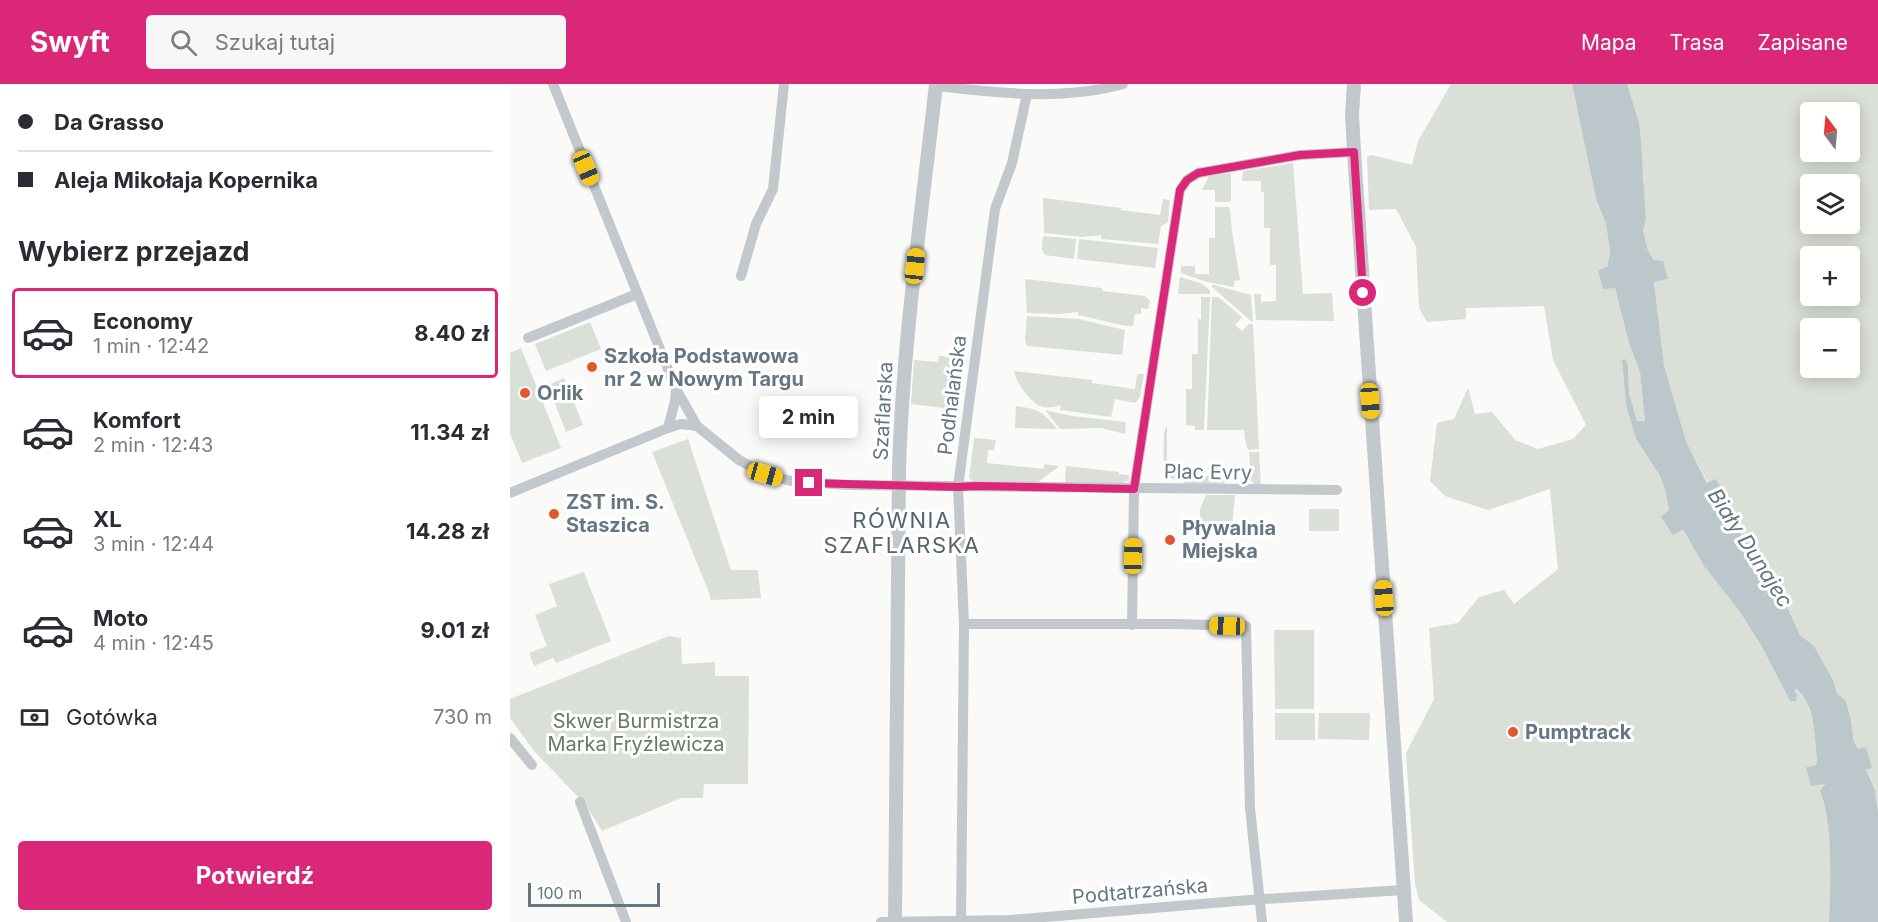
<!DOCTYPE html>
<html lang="pl">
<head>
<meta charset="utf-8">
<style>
	:root { --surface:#fff; --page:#f7f7f7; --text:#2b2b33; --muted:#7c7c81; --line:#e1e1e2; --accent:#db2777 }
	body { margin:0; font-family:Inter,sans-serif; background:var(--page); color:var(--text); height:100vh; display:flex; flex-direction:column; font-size:22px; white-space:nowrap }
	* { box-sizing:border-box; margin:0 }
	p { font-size:20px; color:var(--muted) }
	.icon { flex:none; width:33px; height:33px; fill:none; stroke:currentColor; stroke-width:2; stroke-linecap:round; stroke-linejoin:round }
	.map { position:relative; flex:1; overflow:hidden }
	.sheet { display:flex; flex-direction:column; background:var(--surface); width:510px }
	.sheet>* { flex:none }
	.guide { display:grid; align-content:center; height:132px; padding:0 18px; background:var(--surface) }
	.needle { width:39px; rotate:344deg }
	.controls { position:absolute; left:1290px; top:18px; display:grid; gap:12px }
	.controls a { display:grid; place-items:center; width:60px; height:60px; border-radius:6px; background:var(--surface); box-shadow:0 3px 15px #0003; font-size:30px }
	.scale { position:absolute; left:18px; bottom:15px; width:132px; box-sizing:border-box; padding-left:6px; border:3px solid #657683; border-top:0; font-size:16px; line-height:21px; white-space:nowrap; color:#657683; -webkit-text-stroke:4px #fff; paint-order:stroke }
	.end { position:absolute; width:27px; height:27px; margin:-14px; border:8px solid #db2777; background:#fff; box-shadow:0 0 0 3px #fff }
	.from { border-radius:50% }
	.bubble { position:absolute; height:42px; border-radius:6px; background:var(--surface); box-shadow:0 3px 15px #0003; font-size:20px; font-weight:700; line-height:42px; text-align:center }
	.car { position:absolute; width:18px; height:36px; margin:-18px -9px; border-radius:8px; box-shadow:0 0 4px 2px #0007; background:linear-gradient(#f5c518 24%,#345 0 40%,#f5c518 0 76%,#345 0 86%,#f5c518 0) }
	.guide b { display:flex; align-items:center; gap:21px; height:57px; font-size:22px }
	.guide b+b { border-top:2px solid var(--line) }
	.guide i { width:15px; height:15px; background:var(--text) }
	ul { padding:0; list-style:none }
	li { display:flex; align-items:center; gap:18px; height:90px; margin:0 12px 9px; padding:0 6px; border:3px solid transparent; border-radius:6px }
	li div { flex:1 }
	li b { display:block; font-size:22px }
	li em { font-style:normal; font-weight:700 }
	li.selected { border-color:var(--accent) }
	li>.icon { width:54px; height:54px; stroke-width:1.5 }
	h2 { padding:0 18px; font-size:27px; line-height:72px }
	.pay { display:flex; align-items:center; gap:15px; height:66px; padding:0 18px; font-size:22px }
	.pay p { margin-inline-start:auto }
	.primary-button { display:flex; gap:12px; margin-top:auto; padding:12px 18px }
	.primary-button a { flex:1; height:69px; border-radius:6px; background:var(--accent); color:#fff; font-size:24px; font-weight:700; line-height:69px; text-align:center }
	header { display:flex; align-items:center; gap:36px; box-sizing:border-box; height:84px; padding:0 30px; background:var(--accent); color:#fff }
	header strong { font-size:28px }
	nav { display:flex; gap:33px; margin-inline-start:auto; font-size:21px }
	.search { width:420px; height:54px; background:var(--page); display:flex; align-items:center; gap:15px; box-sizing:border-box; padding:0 21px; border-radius:6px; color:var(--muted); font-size:22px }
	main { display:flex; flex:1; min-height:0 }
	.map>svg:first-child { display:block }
</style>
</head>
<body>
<header>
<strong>Swyft</strong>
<div class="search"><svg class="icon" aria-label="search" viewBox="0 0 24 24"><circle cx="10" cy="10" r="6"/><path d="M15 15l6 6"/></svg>Szukaj tutaj</div>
<nav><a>Mapa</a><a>Trasa</a><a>Zapisane</a></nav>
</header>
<main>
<section class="sheet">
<div class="guide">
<b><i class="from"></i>Da Grasso</b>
<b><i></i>Aleja Mikołaja Kopernika</b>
</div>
<h2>Wybierz przejazd</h2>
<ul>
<li class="selected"><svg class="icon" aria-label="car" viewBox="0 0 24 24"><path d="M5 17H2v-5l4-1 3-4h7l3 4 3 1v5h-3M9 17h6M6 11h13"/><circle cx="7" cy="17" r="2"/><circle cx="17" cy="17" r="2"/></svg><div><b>Economy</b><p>1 min · 12:42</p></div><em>8.40 zł</em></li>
<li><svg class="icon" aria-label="car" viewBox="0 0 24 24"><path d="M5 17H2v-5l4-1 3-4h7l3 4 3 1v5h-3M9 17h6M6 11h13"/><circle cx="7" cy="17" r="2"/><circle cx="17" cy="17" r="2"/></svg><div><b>Komfort</b><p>2 min · 12:43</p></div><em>11.34 zł</em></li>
<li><svg class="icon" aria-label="car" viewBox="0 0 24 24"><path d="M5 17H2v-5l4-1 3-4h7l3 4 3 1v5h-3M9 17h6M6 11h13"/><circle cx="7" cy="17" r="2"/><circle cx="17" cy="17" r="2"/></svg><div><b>XL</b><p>3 min · 12:44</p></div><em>14.28 zł</em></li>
<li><svg class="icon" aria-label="car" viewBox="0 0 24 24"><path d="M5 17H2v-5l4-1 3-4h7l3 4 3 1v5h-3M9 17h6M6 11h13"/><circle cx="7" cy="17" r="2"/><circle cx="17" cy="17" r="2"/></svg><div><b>Moto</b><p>4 min · 12:45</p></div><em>9.01 zł</em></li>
</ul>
<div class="pay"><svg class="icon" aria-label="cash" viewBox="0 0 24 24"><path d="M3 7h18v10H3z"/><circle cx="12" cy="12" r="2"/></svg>Gotówka<p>730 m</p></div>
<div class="primary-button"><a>Potwierdź</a></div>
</section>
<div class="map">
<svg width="1368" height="838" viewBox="0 0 1368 838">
	<rect width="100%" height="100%" fill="#fafaf8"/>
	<g fill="#dadfd7" fill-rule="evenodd">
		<path d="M 941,0 L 1062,0 L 1086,115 L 1096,140 L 1100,168 L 1097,183 L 1088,186 L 1105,203 L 1119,259 L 1130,288 L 1135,337 L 1127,337 L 1119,309 L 1118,282 L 1112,276 L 1116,321 L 1126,355 L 1150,392 L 1155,406 L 1159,426 L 1173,444 L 1194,482 L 1230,528 L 1252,563 L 1280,617 L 1285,605 C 1306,622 1304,650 1307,675 L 1306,681 L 1296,683 L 1315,699 L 1311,707 C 1324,738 1320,803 1319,838 L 937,838 L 909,816 L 905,800 L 896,669 L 924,615 L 919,544 L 948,539 L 969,513 L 994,506 L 1004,520 L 1048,485 L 1040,405 L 978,426 L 935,412 L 920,397 L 927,339 L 944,335 L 958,304 L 965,330 L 982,328 L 1005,356 L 1028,365 L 1063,355 L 1076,341 L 1043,276 L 1034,222 L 956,224 L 956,235 L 917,238 L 909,224 L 906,163 L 886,125 L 859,126 L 857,73 L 862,71 L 902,81 L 908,57 Z"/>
		<path d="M 1117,0 L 1368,0 L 1368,728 L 1365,706 L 1356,686 L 1356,663 L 1348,665 L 1344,658 L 1341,636 L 1336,617 L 1327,609 L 1323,596 L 1304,562 L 1290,551 L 1279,527 L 1238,461 L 1217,430 L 1205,421 L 1215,413 L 1198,399 L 1176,357 L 1154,281 L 1144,198 L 1158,195 L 1138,167 L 1133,146 L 1136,136 L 1133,110 L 1134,95 ZM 1300,28 L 1340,28 L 1340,68 L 1300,68 ZM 1300,100 L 1340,100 L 1340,140 L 1300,140 ZM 1300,172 L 1340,172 L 1340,212 L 1300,212 ZM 1300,244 L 1340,244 L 1340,284 L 1300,284 Z"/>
		<path d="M 783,79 L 793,210 L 822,209 L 824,237 L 746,236 L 744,210 L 751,210 L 751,218 L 766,217 L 766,181 L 760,181 L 760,144 L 754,144 L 754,108 L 751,108 L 751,97 L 732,97 L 733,87 Z"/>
		<path d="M 721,89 L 721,117 L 717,118 L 705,118 L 705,106 L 692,106 L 699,92 Z"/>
		<path d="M 533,114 L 611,124 L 611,126 L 650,131 L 653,115 L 660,116 L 658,138 L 651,142 L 648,160 L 591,155 L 591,151 L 572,153 L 534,149 Z"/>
		<path d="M 705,123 L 718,123 L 720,125 L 722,147 L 730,196 L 724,197 L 724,203 L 697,198 L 671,189 L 671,182 L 685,182 L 685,190 L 699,190 L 699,154 L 705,154 Z"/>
		<path d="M 533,152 L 566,155 L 564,175 L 535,171 L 532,165 Z"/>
		<path d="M 569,155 L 648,164 L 645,184 L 567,175 Z"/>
		<path d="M 670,193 L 690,199 L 700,206 L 700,210 L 668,210 Z"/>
		<path d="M 515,195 L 592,204 L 592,207 L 635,212 L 640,217 L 638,225 L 631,224 L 631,230 L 625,230 L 623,242 L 616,242 L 568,231 L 568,228 L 549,230 L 517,229 Z"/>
		<path d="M 704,201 L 741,211 L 743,237 L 741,237 L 701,202 Z"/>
		<path d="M 691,213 L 700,213 L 694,346 L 685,346 L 685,342 L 676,341 L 676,305 L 682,305 L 682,270 L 688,270 L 688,235 L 691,235 Z"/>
		<path d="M 702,213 L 708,213 L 732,233 L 725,241 L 732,247 L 739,240 L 743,240 L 749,365 L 738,366 L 735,355 L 734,346 L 697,346 Z"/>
		<path d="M 517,232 L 569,235 L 615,246 L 612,271 L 517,262 L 515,255 Z"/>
		<path d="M 80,238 L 91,265 L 36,287 L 25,260 Z"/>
		<path d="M 11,264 L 51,364 L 12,379 L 0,349 L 0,269 Z"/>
		<path d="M 429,272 L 456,274 L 445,354 L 439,354 L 442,325 L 401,320 L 404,276 L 428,278 Z"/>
		<path d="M 504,287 L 582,296 L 582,299 L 625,305 L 627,290 L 634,290 L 630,313 L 625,319 L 605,315 L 601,333 L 550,326 L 551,321 C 544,323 537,325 531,322 C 521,319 505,297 504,287 Z"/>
		<path d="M 54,294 L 73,341 L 56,348 L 38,301 Z"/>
		<path d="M 506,322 C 530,326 531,326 547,345 L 505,344 Z"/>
		<path d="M 535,326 L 562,332 L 616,338 L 615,350 L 591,344 L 550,345 Z"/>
		<path d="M 657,341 L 657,385 L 671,385 L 671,392 L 711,392 L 711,385 L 731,385 L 712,401 L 674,401 L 673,395 L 653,394 L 654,348 Z"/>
		<path d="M 464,354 L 486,356 L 484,366 L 478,366 L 477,379 L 534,385 L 534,380 L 548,382 L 548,383 L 527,399 L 463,397 L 459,394 Z"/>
		<path d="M 178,355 L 221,486 L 248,486 L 251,514 L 200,516 L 200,511 L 142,368 Z"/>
		<path d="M 739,368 L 749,368 L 751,402 L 745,401 L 741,396 Z"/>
		<path d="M 556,382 L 609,388 L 609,390 L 619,391 L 619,397 L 614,398 L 612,401 L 555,400 Z"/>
		<path d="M 696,411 L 725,411 L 722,441 L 690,444 L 690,425 Z"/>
		<rect x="799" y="425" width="30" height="22"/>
		<path d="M 74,488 L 101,557 L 46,579 L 43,574 L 24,582 L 19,569 L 37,562 L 25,531 L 47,522 L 39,500 Z"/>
		<path d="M 764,546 L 804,546 L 804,625 L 765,625 Z"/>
		<path d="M 159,552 L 171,554 L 172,580 L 205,578 L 205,592 L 239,592 L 238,700 L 194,700 L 193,714 L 171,714 L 92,747 L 76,721 L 24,667 L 0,634 L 0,615 Z"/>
		<rect x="765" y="629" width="40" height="27"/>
		<path d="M 809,629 L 860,629 L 859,656 L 808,655 Z"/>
	</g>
	<path fill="#bbc7cb" d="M 1062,0 L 1117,0 L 1129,39 L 1131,60 L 1136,136 L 1133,146 L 1138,167 L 1144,176 L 1153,177 L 1158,195 L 1144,198 L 1154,281 L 1176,357 L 1197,399 L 1206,395 L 1216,413 L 1206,422 L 1217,430 L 1238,461 L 1279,527 L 1290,551 L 1304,562 L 1323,596 L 1327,609 L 1336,617 L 1341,636 L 1344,658 L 1348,665 L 1356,663 L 1362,684 L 1356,686 L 1365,706 L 1368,728 L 1368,838 L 1319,838 C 1320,804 1324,738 1310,707 L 1315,700 L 1301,702 L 1296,683 L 1306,681 L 1307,675 C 1304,650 1306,622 1286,605 L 1284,607 L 1287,611 L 1286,617 L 1280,617 L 1252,563 L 1230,528 L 1194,482 L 1173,445 L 1163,451 L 1151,433 L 1159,426 L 1155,406 L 1150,392 L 1126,355 L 1116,321 L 1112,276 L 1115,275 L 1118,282 L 1119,309 L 1127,337 L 1135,337 L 1130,288 L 1119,259 L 1105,204 L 1093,205 L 1088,186 L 1097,183 L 1100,168 L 1096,140 L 1086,115 Z"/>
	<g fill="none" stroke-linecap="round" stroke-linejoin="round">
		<g stroke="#c3c8cc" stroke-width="10">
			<path d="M 43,0 L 166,305 L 187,342 L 229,376 L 255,390 L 281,397 L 337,401 L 827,406"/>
			<path d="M 426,2 C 488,9 553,17 613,0"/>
			<path d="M 231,192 L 246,140 L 263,105 L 274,0"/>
			<path d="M 18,254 L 127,210"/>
			<path d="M 158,344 L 165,317 L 166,305"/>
			<path d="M 0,409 L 158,344 L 171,340 L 187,342"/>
			<path d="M 454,540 L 665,540 L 736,542 L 740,724 L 752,838"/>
			<path d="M 622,541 L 624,405 L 670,106 L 677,96 L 688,89 L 790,71 L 844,68"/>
			<path d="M 0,654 L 22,681"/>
			<path d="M 70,718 L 116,838"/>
			<path d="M 371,838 L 500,836 L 739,816 L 893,806"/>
			<path d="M 451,838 L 454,540 L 448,403 L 485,125 L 502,79 L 517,10"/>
		</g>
		<g stroke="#c3c8cc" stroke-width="14">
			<path d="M 844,0 L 842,30 L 844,68 L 896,838"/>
			<path d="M 385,838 L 389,384 C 393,255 412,128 426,0"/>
		</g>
	</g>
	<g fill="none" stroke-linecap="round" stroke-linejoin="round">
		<path stroke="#db2777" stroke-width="8" d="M 299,399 L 448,403 L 467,402 L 624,405 L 670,106 L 677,96 L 688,89 L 790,71 L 844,68 L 853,209"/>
	</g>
	<g fill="#e4572e" stroke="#fff" stroke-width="2">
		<circle cx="82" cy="283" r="6"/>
		<circle cx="15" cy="309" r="6"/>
		<circle cx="44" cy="430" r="6"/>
		<circle cx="660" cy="456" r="6"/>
		<circle cx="1003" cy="648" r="6"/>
	</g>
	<g text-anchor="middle" stroke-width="6" stroke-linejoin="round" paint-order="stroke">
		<g font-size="20" font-weight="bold" fill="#657683" stroke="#fff" text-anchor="start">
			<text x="94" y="279">Szkoła Podstawowa<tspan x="94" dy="23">nr 2 w Nowym Targu</tspan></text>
			<text x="27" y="316">Orlik</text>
			<text x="56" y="425">ZST im. S.<tspan x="56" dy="23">Staszica</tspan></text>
			<text x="672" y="451">Pływalnia<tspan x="672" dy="23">Miejska</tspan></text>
			<text x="1015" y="655">Pumptrack</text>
		</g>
		<g font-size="20" fill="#657683" stroke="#fff">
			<text transform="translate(442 311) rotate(-83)" y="7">Podhalańska</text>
			<text transform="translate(373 327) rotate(-87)" y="7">Szaflarska</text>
			<text transform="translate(698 388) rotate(1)" y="7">Plac Evry</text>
			<text transform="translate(630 807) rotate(-5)" y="7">Podtatrzańska</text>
		</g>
		<g font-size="20" fill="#687a64" stroke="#fff">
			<text x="126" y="644">Skwer Burmistrza<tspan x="126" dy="23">Marka Fryźlewicza</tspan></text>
		</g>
		<g font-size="21" font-style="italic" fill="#60757c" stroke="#fff">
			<text transform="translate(1240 464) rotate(57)" y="7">Biały Dunajec</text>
		</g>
		<g font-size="22" letter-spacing="1.5" fill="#57646e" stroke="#fff">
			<text x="392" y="444">RÓWNIA<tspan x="392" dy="25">SZAFLARSKA</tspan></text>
		</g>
	</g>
</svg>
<div class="controls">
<a><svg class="needle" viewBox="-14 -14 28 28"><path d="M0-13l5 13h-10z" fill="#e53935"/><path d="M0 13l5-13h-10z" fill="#7c7c81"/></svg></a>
<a><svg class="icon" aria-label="layers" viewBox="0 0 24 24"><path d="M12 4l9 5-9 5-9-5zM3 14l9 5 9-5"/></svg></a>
<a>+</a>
<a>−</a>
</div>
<div class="scale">100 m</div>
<i class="end from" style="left:853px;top:209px"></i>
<i class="end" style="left:299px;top:399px"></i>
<div class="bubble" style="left:249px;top:312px;width:99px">2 min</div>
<i class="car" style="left:76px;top:84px;rotate:157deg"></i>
<i class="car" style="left:405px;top:182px;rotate:6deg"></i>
<i class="car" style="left:860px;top:317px;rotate:176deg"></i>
<i class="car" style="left:255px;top:390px;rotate:106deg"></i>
<i class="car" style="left:623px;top:472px;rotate:1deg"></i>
<i class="car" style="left:874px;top:514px;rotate:356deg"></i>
<i class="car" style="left:717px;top:542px;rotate:272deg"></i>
</div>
</main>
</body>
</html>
